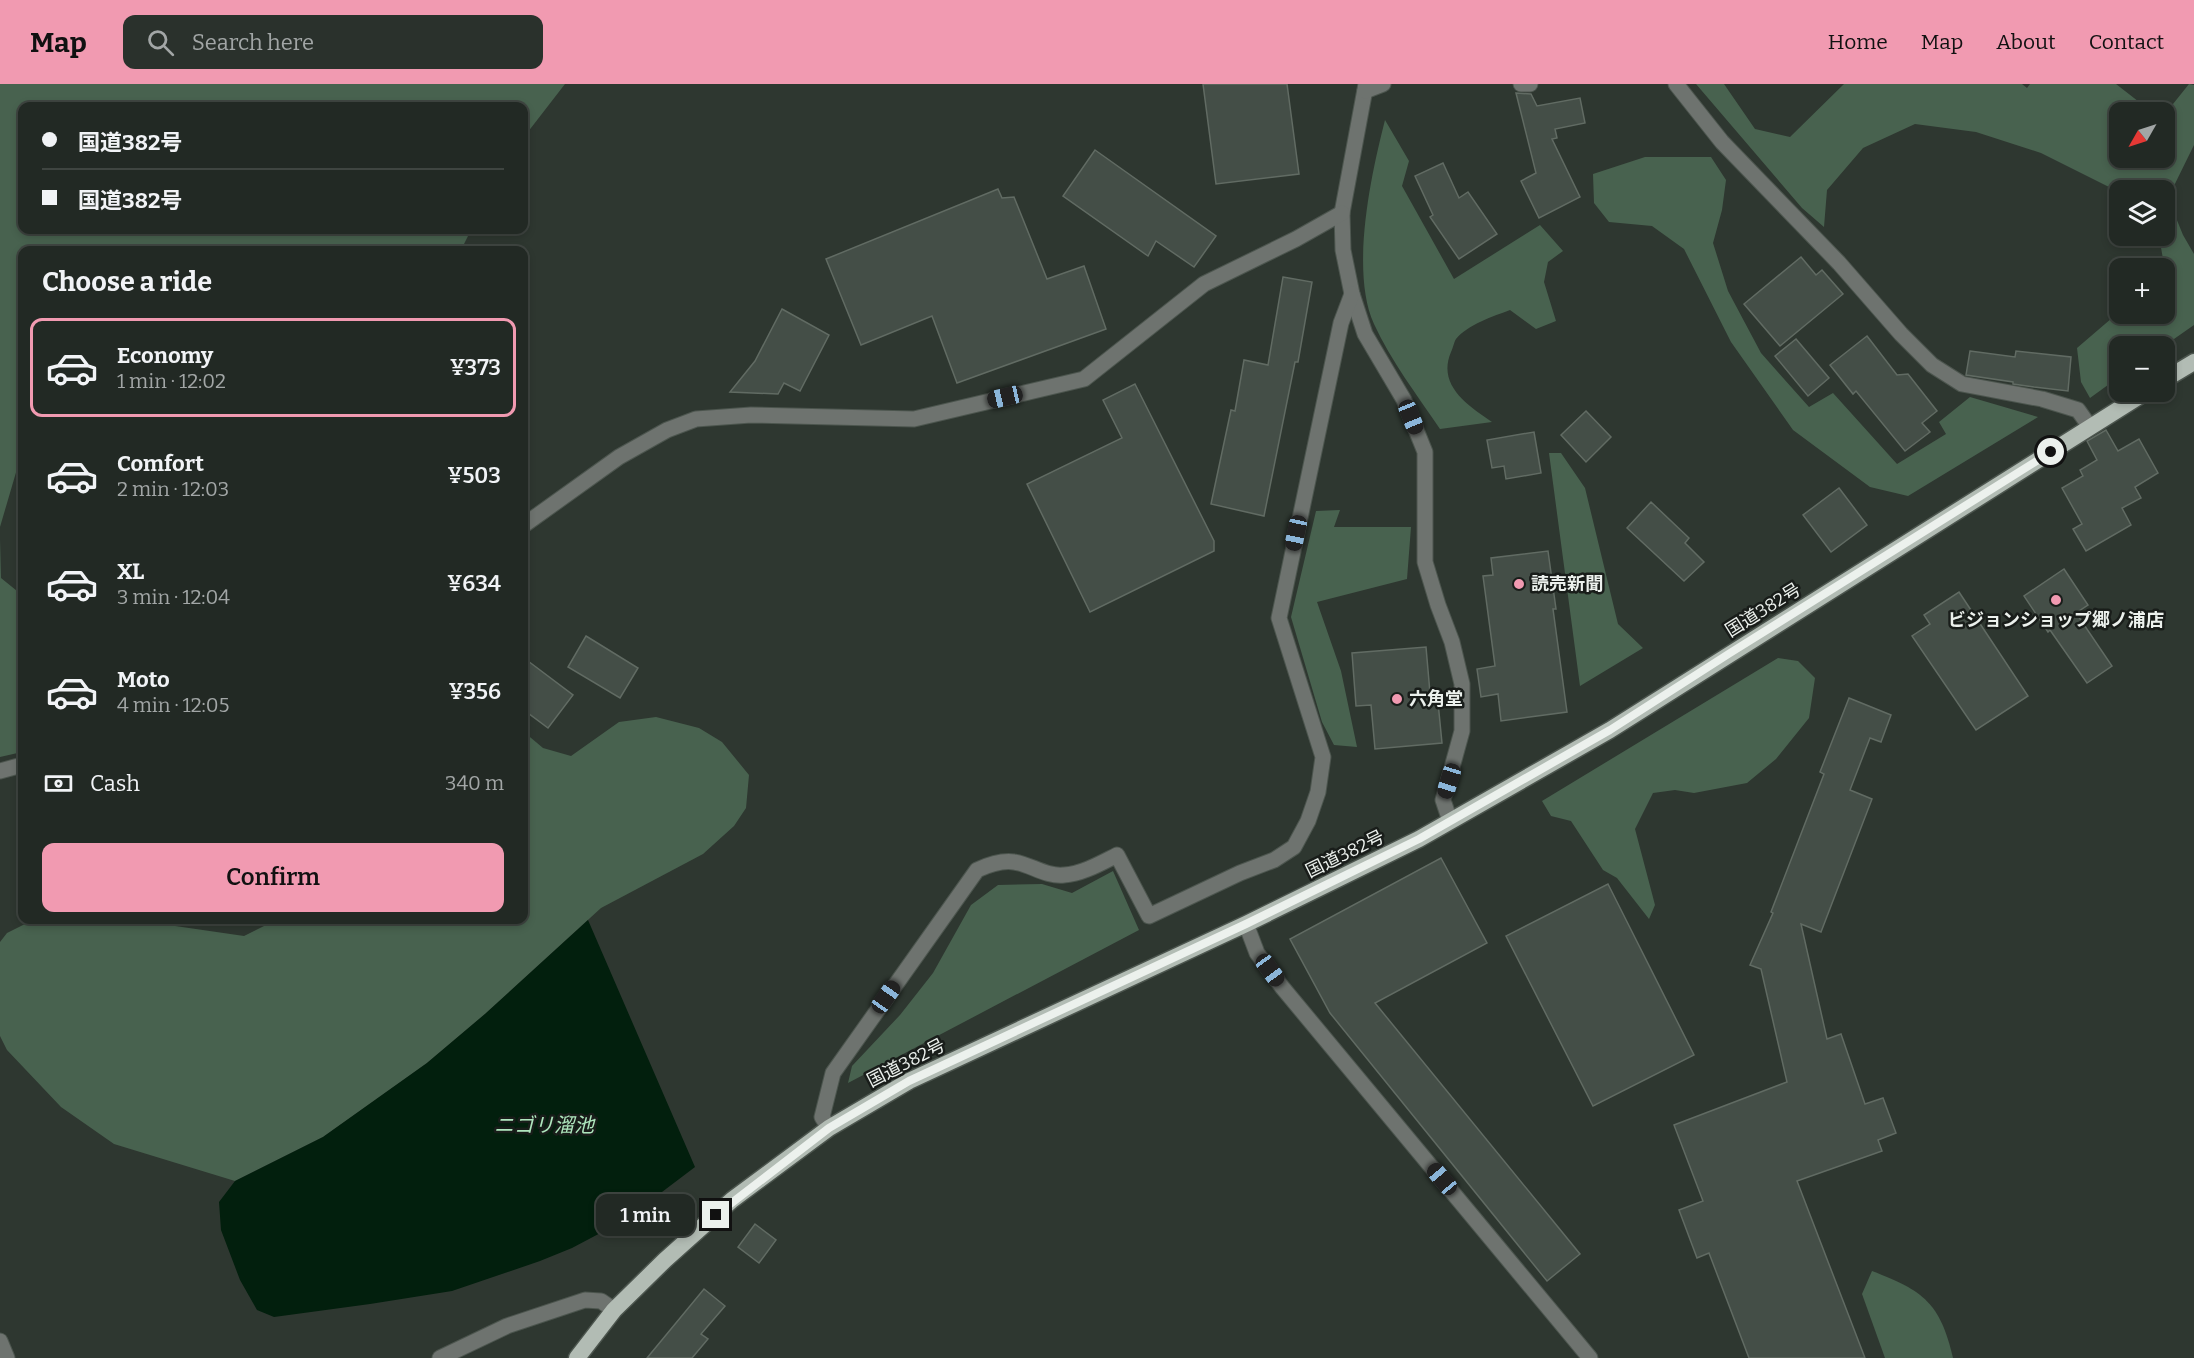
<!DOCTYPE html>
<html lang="en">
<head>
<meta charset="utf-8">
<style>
	:root { --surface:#222924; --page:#2a312c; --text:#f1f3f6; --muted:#a2a6a6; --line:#3f4541; --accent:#f19ab1 }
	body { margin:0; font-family:Bitter,"Noto Sans JP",serif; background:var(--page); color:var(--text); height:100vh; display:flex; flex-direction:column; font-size:22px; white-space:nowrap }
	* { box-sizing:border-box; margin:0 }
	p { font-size:20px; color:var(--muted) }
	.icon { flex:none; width:33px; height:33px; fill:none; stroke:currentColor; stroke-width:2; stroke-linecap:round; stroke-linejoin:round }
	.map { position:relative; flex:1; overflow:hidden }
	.panel { position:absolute; left:18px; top:162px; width:510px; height:678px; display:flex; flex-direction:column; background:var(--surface); border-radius:12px; box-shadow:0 3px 9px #0003,0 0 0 2px var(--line) }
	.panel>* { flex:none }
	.hud { position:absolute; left:18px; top:18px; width:510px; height:132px; border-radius:12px; box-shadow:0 3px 9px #0003,0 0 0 2px var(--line); display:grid; align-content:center; height:132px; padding:0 24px; background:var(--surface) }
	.needle { width:39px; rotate:231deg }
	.controls { position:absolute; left:2109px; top:18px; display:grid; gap:12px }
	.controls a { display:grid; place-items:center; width:66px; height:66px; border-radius:12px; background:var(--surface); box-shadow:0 3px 9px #0003,0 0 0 2px var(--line); font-size:30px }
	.end { position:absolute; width:27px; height:27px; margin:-14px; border:8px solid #ecf1ed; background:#111; box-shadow:0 0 0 3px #111 }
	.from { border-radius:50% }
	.bubble { position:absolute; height:42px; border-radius:12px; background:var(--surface); box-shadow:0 3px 9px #0003,0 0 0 2px var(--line); font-size:20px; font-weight:600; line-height:42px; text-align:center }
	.car { position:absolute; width:18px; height:36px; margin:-18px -9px; border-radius:8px; box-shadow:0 0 4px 2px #0007; background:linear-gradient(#222 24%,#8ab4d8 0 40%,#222 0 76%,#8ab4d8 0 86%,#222 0) }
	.hud b { display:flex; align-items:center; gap:21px; height:57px; font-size:22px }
	.hud b+b { border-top:2px solid var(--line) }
	.hud i { width:15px; height:15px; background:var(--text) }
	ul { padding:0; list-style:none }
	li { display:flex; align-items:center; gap:18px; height:99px; margin:0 12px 9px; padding:0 12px; border:3px solid transparent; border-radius:12px }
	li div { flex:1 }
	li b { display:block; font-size:22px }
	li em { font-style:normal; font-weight:600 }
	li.selected { border-color:var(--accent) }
	li>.icon { width:54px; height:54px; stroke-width:1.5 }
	h2 { padding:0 24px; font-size:27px; line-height:72px }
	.pay { display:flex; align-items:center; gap:15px; height:66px; padding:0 24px; font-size:22px }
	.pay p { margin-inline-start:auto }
	.action { display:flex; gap:12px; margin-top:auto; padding:12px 24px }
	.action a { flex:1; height:69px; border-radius:12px; background:var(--accent); color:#111; font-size:24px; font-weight:600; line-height:69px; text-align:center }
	header { display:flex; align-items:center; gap:36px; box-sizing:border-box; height:84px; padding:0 30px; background:var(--accent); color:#111 }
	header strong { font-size:28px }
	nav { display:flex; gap:33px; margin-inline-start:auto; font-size:21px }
	.search { width:420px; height:54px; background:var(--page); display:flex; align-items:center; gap:15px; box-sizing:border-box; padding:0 21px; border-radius:12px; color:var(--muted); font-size:22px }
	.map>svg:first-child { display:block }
</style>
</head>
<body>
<header>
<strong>Map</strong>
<div class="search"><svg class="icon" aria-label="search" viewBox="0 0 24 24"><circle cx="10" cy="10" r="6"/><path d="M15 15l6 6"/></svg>Search here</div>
<nav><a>Home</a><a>Map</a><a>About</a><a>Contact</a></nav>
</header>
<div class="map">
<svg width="2194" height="1274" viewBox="0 0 2194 1274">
	<rect width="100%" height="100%" fill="#2e3730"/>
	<g fill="#48624f">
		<path d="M 0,0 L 565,0 L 524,53 L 524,22 L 22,22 L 22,146 L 471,146 L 461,166 L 22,166 L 22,368 L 0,443 Z"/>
		<path d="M 1696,0 L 1724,0 L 1755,45 L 1790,53 L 1844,0 L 2022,0 L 2027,4 L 2030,0 L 2116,0 L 2152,28 L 2120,28 L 2120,74 L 2164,74 L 2165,30 L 2189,0 L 2194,1 L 2194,61 L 2168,114 L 2183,151 L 2194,170 L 2194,241 L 2164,262 L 2120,262 L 2119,293 L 2090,314 L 2081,298 L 2077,264 L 2119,228 L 2120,230 L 2164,230 L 2164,184 L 2157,184 L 2163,175 L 2159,152 L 2164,152 L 2164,106 L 2119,108 L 2041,69 L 1976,48 L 1915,40 L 1863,64 L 1827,106 L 1824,143 L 1802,124 Z"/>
		<path d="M 1385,36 L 1409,77 L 1402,102 L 1454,195 L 1540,141 L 1563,167 L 1548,178 L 1544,198 L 1556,237 L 1536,245 L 1510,226 C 1494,232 1467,241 1456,255 C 1454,258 1453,264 1451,268 C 1437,301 1467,321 1492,338 L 1440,345 C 1417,311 1391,277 1374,240 C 1350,187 1371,91 1385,36 Z"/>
		<path d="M 1645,73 L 1711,73 L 1726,96 L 1722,126 L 1713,159 L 1728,207 L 1761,269 L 1809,323 L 1833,309 L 1897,380 L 1946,350 L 1939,338 L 1970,313 L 2038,333 L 1908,412 L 1870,403 L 1793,346 L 1731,258 L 1684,165 L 1652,142 L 1609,138 L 1594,119 L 1593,90 Z"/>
		<path d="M 1549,369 L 1561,369 L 1585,404 L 1618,540 L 1643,564 L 1580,602 Z"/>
		<path d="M 1340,426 L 1334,443 L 1411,443 L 1407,495 L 1317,518 L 1341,587 L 1357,663 L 1334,661 L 1322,638 L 1291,533 L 1316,427 Z"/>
		<path d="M 0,455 L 1,494 L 22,511 L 22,668 L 0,673 Z"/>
		<path d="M 1778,574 L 1798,577 L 1815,594 L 1809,634 L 1776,675 L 1747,699 L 1694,709 L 1675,706 L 1653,709 L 1635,745 L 1655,821 L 1649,835 L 1617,794 L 1603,786 L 1571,737 L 1551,732 L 1542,717 Z"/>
		<path d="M 656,633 L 699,644 L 722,658 L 749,691 L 746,724 L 734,742 L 703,770 L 601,824 L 485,930 L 427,979 L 323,1053 L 235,1097 L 114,1060 L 61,1023 L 7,966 L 0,952 L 0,858 L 7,849 L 33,836 L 134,836 L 244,852 L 276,836 L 524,836 L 524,648 L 543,664 L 571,672 L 619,638 Z"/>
		<path d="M 1113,787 L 1139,846 L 848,999 L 852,982 L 900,931 L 933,889 L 971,821 L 998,801 L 1042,800 L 1072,809 Z"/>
		<path d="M 1872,1187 C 1924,1207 1940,1219 1953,1274 L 1885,1274 L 1862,1210 Z"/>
	</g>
	<path fill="#021f0d" d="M 588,836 L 695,1083 L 625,1136 L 572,1164 L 540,1177 L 452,1207 L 370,1220 L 274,1233 L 257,1226 L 240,1196 L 221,1146 L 219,1118 L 235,1097 L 323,1053 L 427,979 L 485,930 Z"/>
	<g fill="#444e47" stroke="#616b63" stroke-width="1.5">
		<path d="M 1203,0 L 1287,0 L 1299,90 L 1216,100 Z"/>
		<path d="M 1516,9 L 1531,10 L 1537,22 L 1580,14 L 1585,39 L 1555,45 L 1557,54 L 1552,55 L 1580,113 L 1539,134 L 1521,97 L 1536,89 Z"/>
		<path d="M 1095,66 L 1216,152 L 1194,183 L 1156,157 L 1148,172 L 1063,112 Z"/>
		<path d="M 1443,79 L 1459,114 L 1468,108 L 1497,150 L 1459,175 L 1430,133 L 1433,131 L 1415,92 Z"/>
		<path d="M 998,105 L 1002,114 L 1014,113 L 1047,195 L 1084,182 L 1106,245 L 957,299 L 932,232 L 861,261 L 826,175 Z"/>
		<path d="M 1801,173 L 1816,191 L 1822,186 L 1843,210 L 1780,262 L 1744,220 Z"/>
		<path d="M 1283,193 L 1312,198 L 1298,278 L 1295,278 L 1264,432 L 1211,420 L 1231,326 L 1235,327 L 1244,276 L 1268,281 Z"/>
		<path d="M 782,225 L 829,251 L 800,307 L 784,299 L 778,310 L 730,308 L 755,277 Z"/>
		<path d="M 1867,252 L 1897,291 L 1908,290 L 1937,327 L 1922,339 L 1930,348 L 1905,367 L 1856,307 L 1853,310 L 1830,281 Z"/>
		<path d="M 1796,255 L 1829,294 L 1808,312 L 1775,272 Z"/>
		<path d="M 1970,267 L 2015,273 L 2016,267 L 2071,273 L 2068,307 L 2034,303 L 2013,300 L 2013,298 L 1966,291 Z"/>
		<path d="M 1135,300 L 1214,457 L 1214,467 L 1090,528 L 1027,400 L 1122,354 L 1103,316 Z"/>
		<path d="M 1586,327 L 1611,353 L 1586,378 L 1561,351 Z"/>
		<path d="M 2106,346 L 2118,367 L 2139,355 L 2158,389 L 2135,403 L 2141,414 L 2122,424 L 2131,441 L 2086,467 L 2073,445 L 2082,440 L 2062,404 L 2083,392 L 2080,386 L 2097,376 L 2087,357 Z"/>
		<path d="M 1534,348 L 1541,389 L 1506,395 L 1504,382 L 1492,384 L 1487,356 Z"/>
		<path d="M 1839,404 L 1867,441 L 1831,468 L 1803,431 Z"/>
		<path d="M 1651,418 L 1689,454 L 1685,459 L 1704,478 L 1684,497 L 1627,444 Z"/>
		<path d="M 1548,467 L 1556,525 L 1553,525 L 1567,628 L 1501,637 L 1498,610 L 1481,613 L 1477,585 L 1495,582 L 1483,492 L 1493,491 L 1491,474 Z"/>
		<path d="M 2064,485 L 2088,521 L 2076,529 L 2112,582 L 2087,599 L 2050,546 L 2048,548 L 2024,512 Z"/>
		<path d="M 1959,508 L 2028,612 L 1976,646 L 1912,552 L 1930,540 L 1924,531 Z"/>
		<path d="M 586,552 L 638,584 L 620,614 L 568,583 Z"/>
		<path d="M 1426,563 L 1430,609 L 1437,608 L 1442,659 L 1375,665 L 1371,621 L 1356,622 L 1352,569 Z"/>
		<path d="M 524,574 L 573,611 L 548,644 L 524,626 Z"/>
		<path d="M 1849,614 L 1891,631 L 1881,658 L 1870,654 L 1850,706 L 1872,715 L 1821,848 L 1801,840 L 1827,955 L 1841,950 L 1865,1020 L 1883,1014 L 1896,1049 L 1878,1056 L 1882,1067 L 1797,1097 L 1865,1274 L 1749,1274 L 1709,1169 L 1697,1174 L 1679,1126 L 1703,1117 L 1674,1041 L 1787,998 L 1761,885 L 1750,881 L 1773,829 L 1771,828 L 1824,690 L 1820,688 Z"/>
		<path d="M 1441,774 L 1487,859 L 1375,919 L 1580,1170 L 1547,1197 L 1330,929 L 1290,855 Z"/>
		<path d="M 1608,800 L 1694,971 L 1593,1022 L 1506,852 Z"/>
		<path d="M 755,1140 L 776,1156 L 759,1179 L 738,1163 Z"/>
		<path d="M 704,1205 L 725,1222 L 701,1250 L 708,1255 L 692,1274 L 647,1274 Z"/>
	</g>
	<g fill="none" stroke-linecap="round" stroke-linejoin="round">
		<defs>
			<g id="minor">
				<path d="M 1366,0 L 1342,129 L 1343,166 L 1352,210 L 1365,250 L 1404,316 L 1425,368 L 1425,478 L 1438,521 L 1452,558 L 1462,600 L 1462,647 L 1443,716 L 1450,737"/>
				<path d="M 1521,0 L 1530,0"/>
				<path d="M 1676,0 L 1722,58 L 1839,179 L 1901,250 L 1932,281 L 1962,300 L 2042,315 L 2078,326 L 2090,343"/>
				<path d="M 1365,7 L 1383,0"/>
				<path d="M 524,441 L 619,373 L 667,346 L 696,335 L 751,331 L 914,335 L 1084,295 L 1204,200 L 1296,155 L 1342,129"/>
				<path d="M 0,687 L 22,681"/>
				<path d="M 1246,840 L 1257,869 L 1282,903 L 1590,1274"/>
				<path d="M 829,1044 L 822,1033 L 833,989 L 977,786 C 988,781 1001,776 1014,778 C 1030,780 1046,793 1064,791 C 1082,790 1101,779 1117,771 L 1149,832 L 1240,789 L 1274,776 L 1294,763 L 1308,737 L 1318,708 L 1323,673 L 1279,534 L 1341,239 L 1352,210"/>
				<path d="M 0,1257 L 7,1274"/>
				<path d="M 440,1274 L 507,1242 L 585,1216 L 601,1217 L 614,1226"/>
			</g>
			<g id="trunk">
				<path d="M 2164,296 L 2194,278"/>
				<path d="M 577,1274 L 614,1226 L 665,1176 L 732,1116 L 829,1044 L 909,997 L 1246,840 L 1419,755 L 1610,646 L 2146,308"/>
			</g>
		</defs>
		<use href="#minor" stroke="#4c554e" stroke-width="17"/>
		<use href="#trunk" stroke="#4c554e" stroke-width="19"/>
		<use href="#minor" stroke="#6e736f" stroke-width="15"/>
		<use href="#trunk" stroke="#b2bcb4" stroke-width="16"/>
	</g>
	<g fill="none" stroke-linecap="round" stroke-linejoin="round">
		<path stroke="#ecf1ed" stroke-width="8" d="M 716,1131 L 829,1044 L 909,997 L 1246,840 L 1419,755 L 1610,646 L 1730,569 L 2051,368"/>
	</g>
	<g fill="#f19ab1" stroke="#191d1a" stroke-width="2">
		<circle cx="1519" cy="500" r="6"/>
		<circle cx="2056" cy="516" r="6"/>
		<circle cx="1397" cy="615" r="6"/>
	</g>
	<g text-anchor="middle" stroke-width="5" stroke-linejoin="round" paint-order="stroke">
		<g font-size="18" font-weight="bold" fill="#ecf1ed" stroke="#191d1a" text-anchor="start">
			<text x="1531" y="506">読売新聞</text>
			<text x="2056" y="542" text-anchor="middle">ビジョンショップ郷ノ浦店</text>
			<text x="1409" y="621">六角堂</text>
		</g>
		<g font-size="18" fill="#ecf1ed" stroke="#191d1a">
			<text transform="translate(1763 526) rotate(-32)" y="6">国道382号</text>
			<text transform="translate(1345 770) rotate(-26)" y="6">国道382号</text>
			<text transform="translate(906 979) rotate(-27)" y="6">国道382号</text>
		</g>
		<g font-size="20" font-style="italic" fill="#aee6bd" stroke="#191d1a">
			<text x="544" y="1048">ニゴリ溜池</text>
		</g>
	</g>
</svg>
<div class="controls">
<a><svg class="needle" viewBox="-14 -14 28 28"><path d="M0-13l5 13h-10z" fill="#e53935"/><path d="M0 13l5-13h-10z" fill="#a2a6a6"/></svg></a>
<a><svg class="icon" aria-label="layers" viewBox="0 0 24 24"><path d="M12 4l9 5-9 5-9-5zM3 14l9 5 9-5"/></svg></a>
<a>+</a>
<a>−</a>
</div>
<i class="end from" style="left:2051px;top:368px"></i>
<i class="end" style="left:716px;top:1131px"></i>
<div class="bubble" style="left:596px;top:1110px;width:99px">1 min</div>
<i class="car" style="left:1005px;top:313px;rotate:257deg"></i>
<i class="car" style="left:1411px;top:333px;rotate:158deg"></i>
<i class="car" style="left:1296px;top:449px;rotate:192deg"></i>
<i class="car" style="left:1449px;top:697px;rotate:197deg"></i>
<i class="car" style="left:1270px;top:886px;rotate:144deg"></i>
<i class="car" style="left:886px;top:913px;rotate:35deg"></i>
<i class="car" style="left:1442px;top:1095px;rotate:320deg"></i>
<div class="hud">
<b><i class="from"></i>国道382号</b>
<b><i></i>国道382号</b>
</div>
<section class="panel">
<h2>Choose a ride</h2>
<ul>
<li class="selected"><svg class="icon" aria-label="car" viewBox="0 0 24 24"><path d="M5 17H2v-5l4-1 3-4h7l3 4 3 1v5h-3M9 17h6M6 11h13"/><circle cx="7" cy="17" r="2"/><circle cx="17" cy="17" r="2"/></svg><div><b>Economy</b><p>1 min · 12:02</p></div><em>¥373</em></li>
<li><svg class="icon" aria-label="car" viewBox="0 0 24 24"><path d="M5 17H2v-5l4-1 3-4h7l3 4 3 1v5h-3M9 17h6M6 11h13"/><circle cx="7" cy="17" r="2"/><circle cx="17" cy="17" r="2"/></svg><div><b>Comfort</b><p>2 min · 12:03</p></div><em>¥503</em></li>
<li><svg class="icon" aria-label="car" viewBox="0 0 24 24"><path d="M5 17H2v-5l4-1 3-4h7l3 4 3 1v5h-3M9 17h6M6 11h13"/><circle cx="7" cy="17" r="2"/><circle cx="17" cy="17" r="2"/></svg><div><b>XL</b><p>3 min · 12:04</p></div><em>¥634</em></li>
<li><svg class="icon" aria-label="car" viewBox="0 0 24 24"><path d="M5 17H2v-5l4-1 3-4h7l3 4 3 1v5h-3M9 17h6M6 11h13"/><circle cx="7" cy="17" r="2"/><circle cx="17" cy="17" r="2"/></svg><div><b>Moto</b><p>4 min · 12:05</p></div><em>¥356</em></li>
</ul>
<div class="pay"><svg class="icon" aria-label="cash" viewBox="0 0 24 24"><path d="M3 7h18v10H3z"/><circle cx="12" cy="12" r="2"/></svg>Cash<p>340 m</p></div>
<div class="action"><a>Confirm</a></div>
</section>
</div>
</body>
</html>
